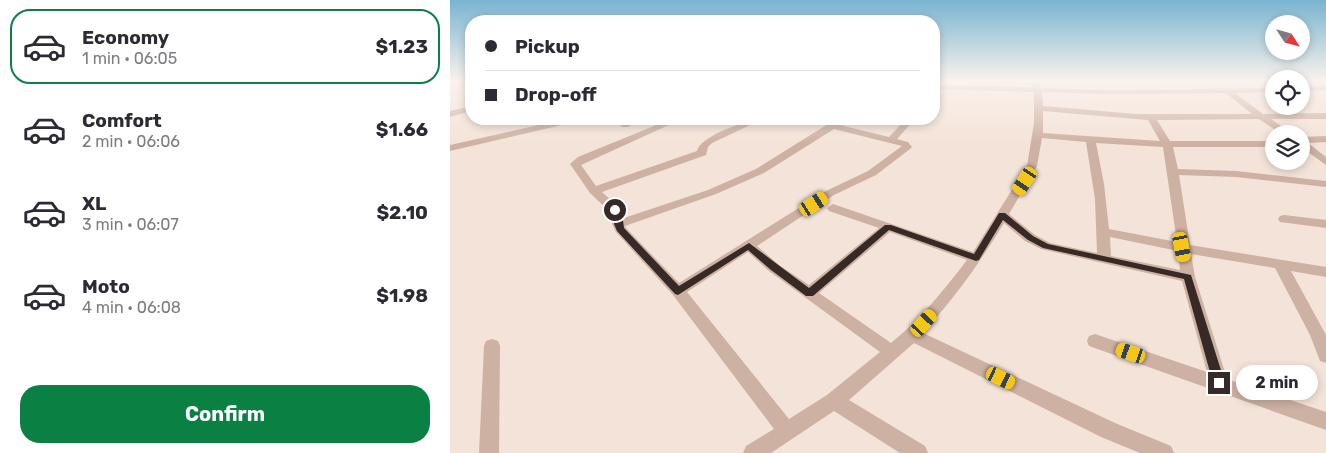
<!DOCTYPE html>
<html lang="en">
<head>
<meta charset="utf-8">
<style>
	:root { --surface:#fff; --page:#f7f7f7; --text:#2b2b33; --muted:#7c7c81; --line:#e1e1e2; --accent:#0b8043 }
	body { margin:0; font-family:Rubik,sans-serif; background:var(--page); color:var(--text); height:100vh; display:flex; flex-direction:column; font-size:19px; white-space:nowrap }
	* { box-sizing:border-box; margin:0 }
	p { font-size:16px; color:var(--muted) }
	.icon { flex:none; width:28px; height:28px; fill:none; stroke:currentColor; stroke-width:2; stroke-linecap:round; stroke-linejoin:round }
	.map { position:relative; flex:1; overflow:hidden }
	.sheet { display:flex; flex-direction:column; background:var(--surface); width:450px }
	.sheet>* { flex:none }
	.top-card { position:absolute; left:15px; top:15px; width:475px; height:110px; border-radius:20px; box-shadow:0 2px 8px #0003; display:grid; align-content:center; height:110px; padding:0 20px; background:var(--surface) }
	.needle { width:32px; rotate:126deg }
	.fabs { position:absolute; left:815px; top:15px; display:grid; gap:10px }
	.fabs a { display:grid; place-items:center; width:45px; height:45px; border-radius:50%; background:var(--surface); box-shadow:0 2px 8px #0003; font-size:25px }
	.end { position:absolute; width:22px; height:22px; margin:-11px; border:6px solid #372926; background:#fff; box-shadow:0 0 0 2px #fff }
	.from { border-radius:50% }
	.bubble { position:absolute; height:35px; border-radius:18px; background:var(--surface); box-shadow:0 2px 8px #0003; font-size:16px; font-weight:700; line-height:35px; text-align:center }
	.car { position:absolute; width:15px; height:30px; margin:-15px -8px; border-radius:6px; box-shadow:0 0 4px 1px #0007; background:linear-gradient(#f5c518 24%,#345 0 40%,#f5c518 0 76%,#345 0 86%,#f5c518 0) }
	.top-card b { display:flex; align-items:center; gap:18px; height:48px; font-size:19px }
	.top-card b+b { border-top:1px solid var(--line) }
	.top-card i { width:12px; height:12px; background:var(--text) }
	ul { padding:9px 0 0; list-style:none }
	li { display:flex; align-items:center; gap:15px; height:75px; margin:0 10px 8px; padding:0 10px; border:2px solid transparent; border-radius:20px }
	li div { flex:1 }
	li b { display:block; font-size:19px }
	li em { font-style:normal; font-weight:700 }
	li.active { border-color:var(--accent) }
	li>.icon { width:45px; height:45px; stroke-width:1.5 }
	.primary-button { display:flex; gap:10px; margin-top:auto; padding:10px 20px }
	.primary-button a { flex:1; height:58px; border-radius:20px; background:var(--accent); color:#fff; font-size:20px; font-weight:700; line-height:58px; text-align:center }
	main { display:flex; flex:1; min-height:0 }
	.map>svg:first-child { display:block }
</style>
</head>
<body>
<main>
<section class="sheet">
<ul>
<li class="active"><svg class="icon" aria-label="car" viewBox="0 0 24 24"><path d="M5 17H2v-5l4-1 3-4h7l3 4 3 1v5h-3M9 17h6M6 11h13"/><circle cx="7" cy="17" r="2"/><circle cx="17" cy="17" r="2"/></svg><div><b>Economy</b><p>1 min · 06:05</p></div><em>$1.23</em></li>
<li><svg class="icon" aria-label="car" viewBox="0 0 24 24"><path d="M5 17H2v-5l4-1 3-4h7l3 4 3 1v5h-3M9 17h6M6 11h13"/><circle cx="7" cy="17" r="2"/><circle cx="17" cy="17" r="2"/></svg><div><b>Comfort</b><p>2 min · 06:06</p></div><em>$1.66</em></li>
<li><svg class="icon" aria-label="car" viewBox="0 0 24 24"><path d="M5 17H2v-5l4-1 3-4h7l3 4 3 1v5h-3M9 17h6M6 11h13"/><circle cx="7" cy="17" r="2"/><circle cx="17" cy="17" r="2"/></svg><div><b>XL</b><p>3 min · 06:07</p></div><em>$2.10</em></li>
<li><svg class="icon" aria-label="car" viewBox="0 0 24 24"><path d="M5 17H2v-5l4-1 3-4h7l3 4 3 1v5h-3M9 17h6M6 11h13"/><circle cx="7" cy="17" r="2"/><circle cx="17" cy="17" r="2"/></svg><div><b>Moto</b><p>4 min · 06:08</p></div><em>$1.98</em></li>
</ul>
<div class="primary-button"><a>Confirm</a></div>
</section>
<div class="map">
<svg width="876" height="453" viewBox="0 0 876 453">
	<rect width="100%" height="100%" fill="#f4e3d8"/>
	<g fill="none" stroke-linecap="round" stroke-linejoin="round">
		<g fill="#cdb1a3" fill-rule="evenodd">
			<path d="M 582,81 L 590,81 L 591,88 L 663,90 L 824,88 L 824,92 L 785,93 L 813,114 L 876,113 L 876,119 L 821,119 L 843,134 L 831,134 L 809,119 L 707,120 L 720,141 L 824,141 L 824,147 L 723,147 L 728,169 L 786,171 L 876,181 L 876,187 L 786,177 L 729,175 L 740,245 L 876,267 L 876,277 L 841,271 L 876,335 L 876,363 L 870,361 L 860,335 L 825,268 L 741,254 L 745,277 L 777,379 L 876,412 L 876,430 L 639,346 L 637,341 L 639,336 L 645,334 L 757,372 L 732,281 L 591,249 L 575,241 L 554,223 C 530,263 504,298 473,333 L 665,423 L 721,446 L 724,453 L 690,453 L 651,437 L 464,343 L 399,400 L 475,446 L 478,453 L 450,453 L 384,411 L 321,453 L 293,453 L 296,446 L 324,429 L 223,295 L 166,232 L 162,224 L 162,214 L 140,193 L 120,164 L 128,157 L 221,119 L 232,119 L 131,165 L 146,186 L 247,151 C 250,136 298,119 313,119 L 262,143 L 258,147 L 256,155 L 152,192 L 172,210 L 174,218 L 258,190 L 306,169 L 386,119 L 395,119 L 390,125 L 439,137 L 456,119 L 465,119 L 447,139 L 458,142 L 462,147 L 460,149 L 426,175 L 384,195 L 307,246 L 329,265 L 359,285 L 429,228 L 379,211 L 377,208 L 383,204 L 523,252 L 577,166 L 584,123 L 584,92 L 484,89 L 484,85 L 583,87 ZM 592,92 L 663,94 L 776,93 L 802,114 L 686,114 L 593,106 ZM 593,111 L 698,120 L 710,141 L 593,133 ZM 384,129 L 452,146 L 418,171 L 376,191 L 229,283 L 176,228 L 175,226 L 266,194 L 314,173 ZM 592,138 L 636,142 L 645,199 L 647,253 L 600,243 L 585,235 L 559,214 L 587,166 ZM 646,143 L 713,147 L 727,242 L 659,229 L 654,184 ZM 440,232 L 517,260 C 494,290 471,319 441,343 L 369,293 ZM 660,237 L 728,251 L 730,270 L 661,256 ZM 298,252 L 319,271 L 430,352 L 377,395 L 339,419 L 237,292 Z"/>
			<path d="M 876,86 L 876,90 L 851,91 L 851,87 Z"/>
			<path d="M 21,106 L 21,111 L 0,117 L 0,111 Z"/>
			<path d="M 115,119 L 129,119 L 125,122 L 0,151 L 0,145 Z"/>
			<path d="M 183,119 L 194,119 L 178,127 L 172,127 L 170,125 Z"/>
			<path d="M 876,136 L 876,142 L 858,143 L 876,157 L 876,165 L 851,147 L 851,137 Z"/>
			<path d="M 834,215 L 876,220 L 876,228 L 830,222 L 828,219 L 830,216 Z"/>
			<path d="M 42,339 L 48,341 L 50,346 L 49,453 L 29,453 L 34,346 L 36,341 Z"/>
		</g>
	</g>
	<linearGradient id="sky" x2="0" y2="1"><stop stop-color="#79b4d1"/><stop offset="0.56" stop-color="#faf2ed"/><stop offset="1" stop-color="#faf2ed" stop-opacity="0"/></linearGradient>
	<rect width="876" height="144" fill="url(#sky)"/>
	<path fill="#372926" d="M 165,207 L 172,213 L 174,228 L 229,286 L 299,243 L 359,288 L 435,225 L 441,225 L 524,254 L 549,213 L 555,213 L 583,236 L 598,244 L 741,275 L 775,383 L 773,387 L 765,387 L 763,383 L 734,279 L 593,248 L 578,240 L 553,220 L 529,260 L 526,261 L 439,230 L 363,296 L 356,296 L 321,270 L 298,250 L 228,295 L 225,294 L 167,231 L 164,224 L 164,213 L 161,210 Z"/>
</svg>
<div class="fabs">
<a><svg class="needle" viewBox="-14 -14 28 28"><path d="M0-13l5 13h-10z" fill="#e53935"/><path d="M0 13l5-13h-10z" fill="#7c7c81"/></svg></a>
<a><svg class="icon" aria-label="locate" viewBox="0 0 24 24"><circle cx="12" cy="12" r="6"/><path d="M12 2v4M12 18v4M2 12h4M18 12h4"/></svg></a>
<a><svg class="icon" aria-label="layers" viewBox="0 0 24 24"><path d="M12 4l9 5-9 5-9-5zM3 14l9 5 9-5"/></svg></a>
</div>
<i class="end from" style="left:165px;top:210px"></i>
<i class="end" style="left:769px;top:383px"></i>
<div class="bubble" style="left:786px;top:365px;width:82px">2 min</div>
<i class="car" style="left:575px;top:181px;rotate:213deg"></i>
<i class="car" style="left:364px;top:204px;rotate:57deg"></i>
<i class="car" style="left:732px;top:247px;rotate:169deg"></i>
<i class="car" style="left:474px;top:323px;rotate:42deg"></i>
<i class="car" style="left:681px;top:353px;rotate:289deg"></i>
<i class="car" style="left:551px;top:378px;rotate:116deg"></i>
<div class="top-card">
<b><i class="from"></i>Pickup</b>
<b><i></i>Drop-off</b>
</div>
</div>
</main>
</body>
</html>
